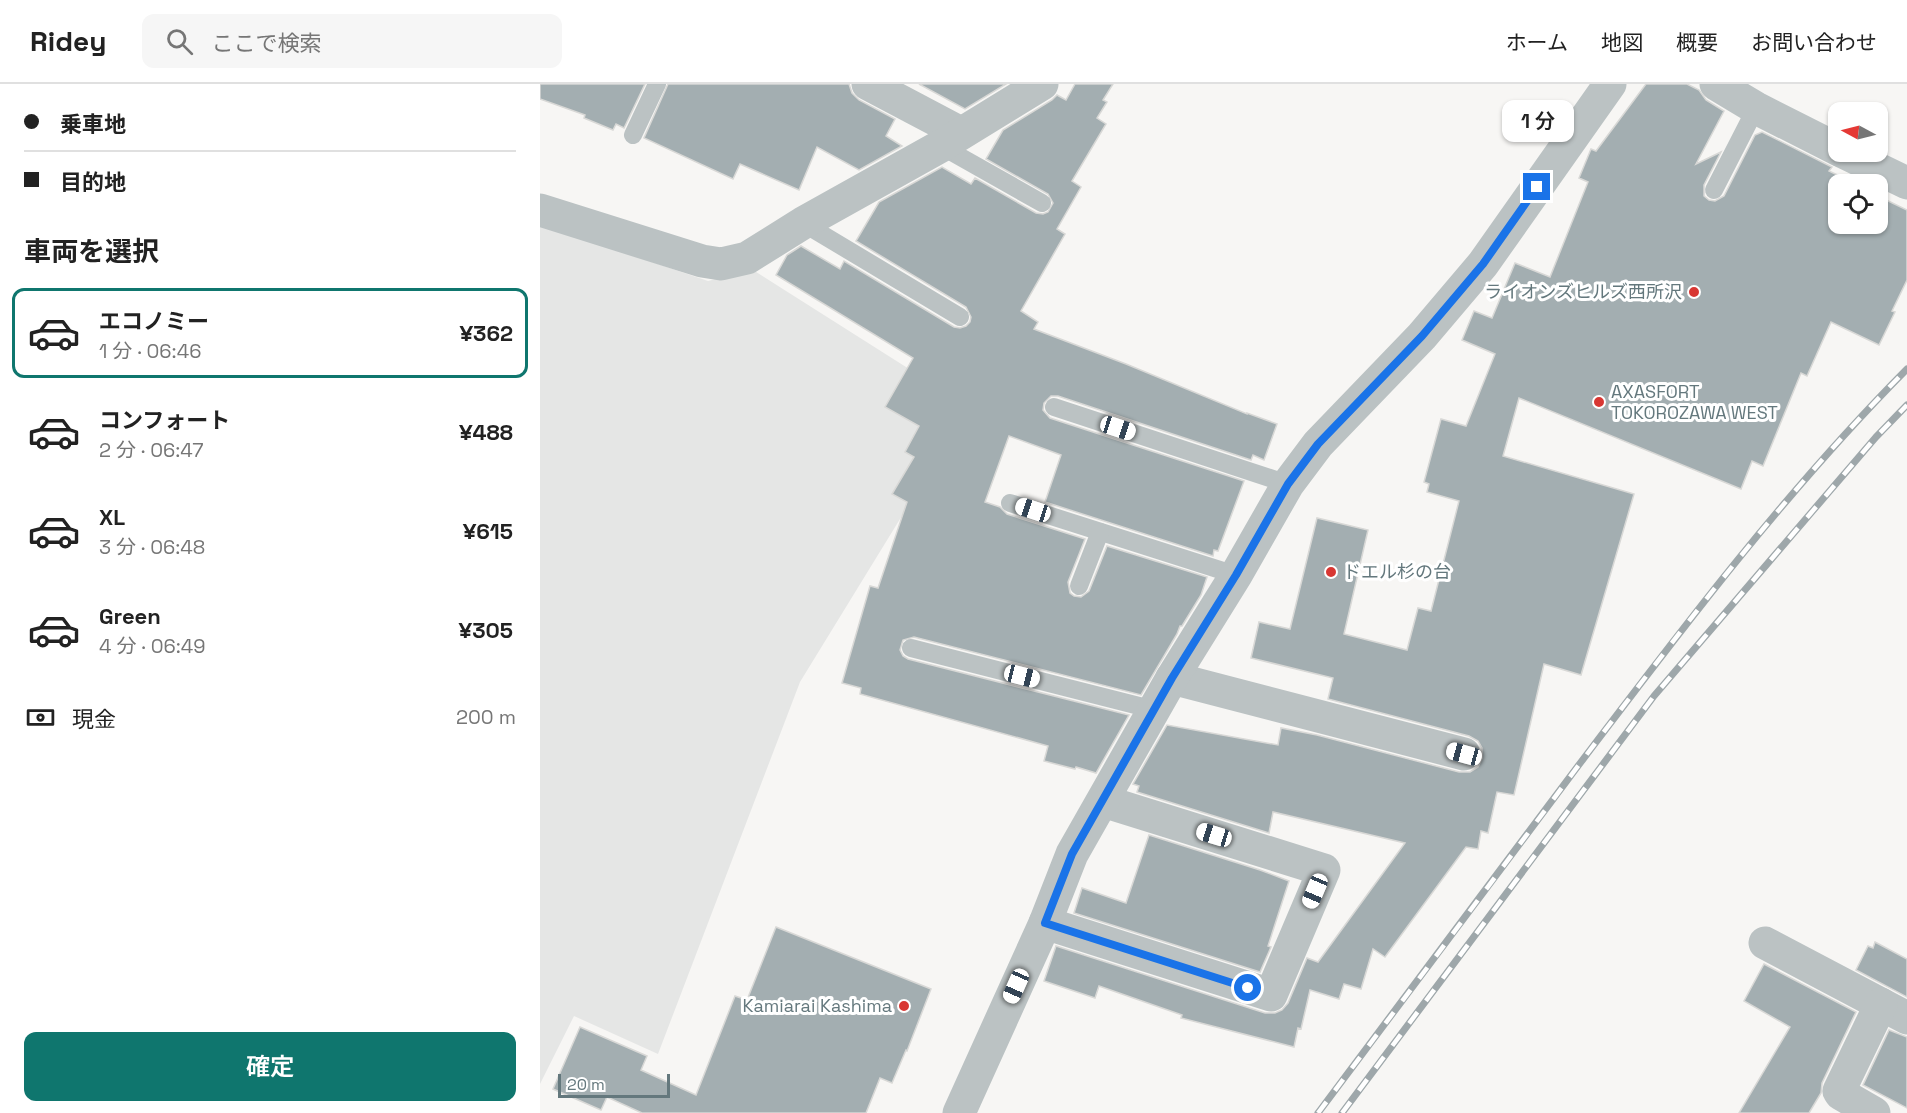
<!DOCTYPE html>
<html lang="ja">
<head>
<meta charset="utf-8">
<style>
	:root { --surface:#fff; --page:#f6f6f6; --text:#222; --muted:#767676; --line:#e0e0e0; --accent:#0f766e }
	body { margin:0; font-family:"Space Grotesk","Noto Sans JP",sans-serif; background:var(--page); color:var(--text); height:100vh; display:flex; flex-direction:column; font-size:22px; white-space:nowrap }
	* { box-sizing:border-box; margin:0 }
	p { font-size:20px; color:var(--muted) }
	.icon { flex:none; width:33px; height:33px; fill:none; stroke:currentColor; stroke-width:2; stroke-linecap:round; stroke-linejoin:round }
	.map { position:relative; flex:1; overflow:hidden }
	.side { display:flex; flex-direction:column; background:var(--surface); width:540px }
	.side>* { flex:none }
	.top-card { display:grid; align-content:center; height:132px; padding:0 24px; background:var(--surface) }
	.needle { width:39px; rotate:277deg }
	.tools { position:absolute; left:1288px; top:18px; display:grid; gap:12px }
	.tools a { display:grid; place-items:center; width:60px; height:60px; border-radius:12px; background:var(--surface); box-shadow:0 2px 4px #0004; font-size:30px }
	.scale { position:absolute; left:18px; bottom:15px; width:112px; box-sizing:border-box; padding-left:6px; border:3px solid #64787d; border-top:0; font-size:16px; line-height:21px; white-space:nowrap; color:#64787d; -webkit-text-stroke:4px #fff; paint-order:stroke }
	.end { position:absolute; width:27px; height:27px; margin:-14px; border:8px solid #1a73e8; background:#fff; box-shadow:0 0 0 3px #fff }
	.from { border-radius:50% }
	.bubble { position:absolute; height:42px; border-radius:12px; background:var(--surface); box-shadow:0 2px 4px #0004; font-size:20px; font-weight:600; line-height:42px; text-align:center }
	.car { position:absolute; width:18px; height:36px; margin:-18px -9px; border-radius:8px; box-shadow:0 0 4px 2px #0007; background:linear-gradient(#fff 24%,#345 0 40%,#fff 0 76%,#345 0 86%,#fff 0) }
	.top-card b { display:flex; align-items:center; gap:21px; height:57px; font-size:22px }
	.top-card b+b { border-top:2px solid var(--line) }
	.top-card i { width:15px; height:15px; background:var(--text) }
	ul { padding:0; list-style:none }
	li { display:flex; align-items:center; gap:18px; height:90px; margin:0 12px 9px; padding:0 12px; border:3px solid transparent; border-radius:12px }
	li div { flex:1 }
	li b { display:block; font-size:22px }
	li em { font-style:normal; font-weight:600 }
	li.on { border-color:var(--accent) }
	li>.icon { width:54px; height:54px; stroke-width:1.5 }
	h2 { padding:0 24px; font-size:27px; line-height:72px }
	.pay { display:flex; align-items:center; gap:15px; height:66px; padding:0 24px; font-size:22px }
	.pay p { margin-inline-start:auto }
	.cta { display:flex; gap:12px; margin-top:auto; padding:12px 24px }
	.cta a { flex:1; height:69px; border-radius:12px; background:var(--accent); color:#fff; font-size:24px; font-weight:600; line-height:69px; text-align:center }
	header { display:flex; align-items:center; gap:36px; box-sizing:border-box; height:84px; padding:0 30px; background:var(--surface); border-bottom:2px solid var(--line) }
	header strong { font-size:28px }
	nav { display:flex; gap:33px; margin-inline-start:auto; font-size:21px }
	.search { width:420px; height:54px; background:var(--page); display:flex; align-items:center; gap:15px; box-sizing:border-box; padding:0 21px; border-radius:12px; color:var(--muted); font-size:22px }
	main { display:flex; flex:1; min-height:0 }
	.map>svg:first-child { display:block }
</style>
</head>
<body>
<header>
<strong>Ridey</strong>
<div class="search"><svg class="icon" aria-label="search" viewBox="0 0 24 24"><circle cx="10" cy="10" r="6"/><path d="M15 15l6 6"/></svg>ここで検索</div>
<nav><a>ホーム</a><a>地図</a><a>概要</a><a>お問い合わせ</a></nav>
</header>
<main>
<section class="side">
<div class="top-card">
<b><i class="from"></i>乗車地</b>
<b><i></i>目的地</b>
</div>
<h2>車両を選択</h2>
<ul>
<li class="on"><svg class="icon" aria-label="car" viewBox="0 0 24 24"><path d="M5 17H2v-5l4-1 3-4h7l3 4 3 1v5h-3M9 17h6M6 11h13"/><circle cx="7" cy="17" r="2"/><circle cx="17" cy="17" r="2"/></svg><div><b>エコノミー</b><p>1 分 · 06:46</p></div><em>¥362</em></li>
<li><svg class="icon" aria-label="car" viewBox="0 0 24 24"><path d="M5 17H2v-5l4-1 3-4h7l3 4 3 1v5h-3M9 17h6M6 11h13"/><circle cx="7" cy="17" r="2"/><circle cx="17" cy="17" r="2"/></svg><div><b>コンフォート</b><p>2 分 · 06:47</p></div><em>¥488</em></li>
<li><svg class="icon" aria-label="car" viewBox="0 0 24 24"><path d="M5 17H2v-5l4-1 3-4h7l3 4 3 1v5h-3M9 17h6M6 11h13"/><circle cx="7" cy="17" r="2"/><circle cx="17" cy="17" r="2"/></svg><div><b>XL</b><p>3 分 · 06:48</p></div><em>¥615</em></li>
<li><svg class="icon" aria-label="car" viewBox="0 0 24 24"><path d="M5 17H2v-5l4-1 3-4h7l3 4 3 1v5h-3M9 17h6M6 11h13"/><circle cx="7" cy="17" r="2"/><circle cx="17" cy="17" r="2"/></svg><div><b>Green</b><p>4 分 · 06:49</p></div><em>¥305</em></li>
</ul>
<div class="pay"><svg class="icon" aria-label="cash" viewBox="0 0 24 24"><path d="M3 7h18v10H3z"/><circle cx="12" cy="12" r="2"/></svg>現金<p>200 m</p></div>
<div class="cta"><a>確定</a></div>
</section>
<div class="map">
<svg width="1367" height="1029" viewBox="0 0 1367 1029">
	<rect width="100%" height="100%" fill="#f7f6f4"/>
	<path fill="#e5e6e5" d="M 0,140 L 168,197 L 213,186 L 407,309 L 414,347 L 260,598 L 118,970 L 34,932 L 0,1000 Z"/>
	<g fill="#a3aeb1" stroke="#d8d8d6" stroke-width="1.5">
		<path d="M 0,0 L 105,0 L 84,44 L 76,40 L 73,46 L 44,34 L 45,31 L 0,15 Z"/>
		<path d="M 128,0 L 309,0 L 312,9 L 319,16 L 355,35 L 346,52 L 362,62 L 319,86 L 277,63 L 259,106 L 200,80 L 193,95 L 104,54 Z"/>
		<path d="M 379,0 L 466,0 L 425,25 Z"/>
		<path d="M 535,0 L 573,0 L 563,16 L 567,18 L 557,34 L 566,40 L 532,97 L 541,103 L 517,145 L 525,150 L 481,227 L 498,238 L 494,245 L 586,280 L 707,330 L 707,329 L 737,340 L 724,376 L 713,371 L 711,376 L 518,312 L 511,312 L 504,319 L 503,326 L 510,334 L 704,397 L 678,467 L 674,466 L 673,472 L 505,418 L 521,371 L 469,352 L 445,418 L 460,423 L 467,430 L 545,455 L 528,498 L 530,509 L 534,512 L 541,513 L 549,507 L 567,462 L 667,493 L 661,511 L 642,542 L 640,542 L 637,550 L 601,611 L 374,553 L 363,556 L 360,566 L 363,572 L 368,575 L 589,631 L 556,689 L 536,683 L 535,685 L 504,677 L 508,662 L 320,610 L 321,604 L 302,599 L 330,502 L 338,504 L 367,418 L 352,410 L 374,373 L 365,368 L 379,342 L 345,323 L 373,274 L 236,191 L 247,171 L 261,162 L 300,185 L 304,177 L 414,243 L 420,244 L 426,242 L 430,238 L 431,233 L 426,223 L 316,157 L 339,118 L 402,83 L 431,100 L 435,94 L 496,129 L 503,130 L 508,128 L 513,119 L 508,110 L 446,75 L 463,46 L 512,16 L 517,11 L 526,16 Z"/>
		<path d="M 1106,0 L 1147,0 L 1159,6 L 1166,16 L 1184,27 L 1156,80 L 1181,68 L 1164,101 L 1164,112 L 1169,116 L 1175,117 L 1184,112 L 1215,51 L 1222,48 L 1292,83 L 1289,87 L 1316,100 L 1299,100 L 1299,140 L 1338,140 L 1338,112 L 1367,126 L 1367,196 L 1352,227 L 1355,228 L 1339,261 L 1291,238 L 1267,292 L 1261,289 L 1223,382 L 1212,377 L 1201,405 L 979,314 L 963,372 L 1094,410 L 1041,591 L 1004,580 L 974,711 L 957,708 L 948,749 L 941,747 L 938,765 L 926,763 L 845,873 L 833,865 L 821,905 L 804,900 L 799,915 L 770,906 L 761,945 L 758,944 L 754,963 L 641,934 L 642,931 L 559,902 L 555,914 L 504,897 L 516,862 L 725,929 L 735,929 L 742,926 L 748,919 L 767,874 L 778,878 L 865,759 L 733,728 L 729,749 L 597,708 L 599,702 L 593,700 L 627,641 L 738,661 L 741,644 L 777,651 L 919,688 L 930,688 L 938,683 L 942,674 L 942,664 L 938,657 L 929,652 L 788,615 L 793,594 L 711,574 L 719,538 L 750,545 L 777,434 L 828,446 L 804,550 L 867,566 L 878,524 L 891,527 L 919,417 L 887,408 L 889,400 L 884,398 L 901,335 L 926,342 L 955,270 L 922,256 L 934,227 L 952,234 L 975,179 L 1010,193 L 1048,98 L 1039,94 L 1051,65 L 1056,67 Z"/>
		<path d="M 609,751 L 720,786 L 749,797 L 728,862 L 731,863 L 720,888 L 534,829 L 542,804 L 586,819 Z"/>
		<path d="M 236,843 L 391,905 L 367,967 L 366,966 L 352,999 L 340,994 L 326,1029 L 102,1029 L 67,1013 L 61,1026 L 13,1005 L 40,943 L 107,972 L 101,986 L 156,1011 L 195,912 L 207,916 Z"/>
		<path d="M 1335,858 L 1367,875 L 1367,913 L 1316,886 L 1328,862 L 1333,864 Z"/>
		<path d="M 1224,880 L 1316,928 L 1282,999 L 1281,1009 L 1269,1029 L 1199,1029 L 1250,943 L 1204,917 Z"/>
		<path d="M 1349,946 L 1367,953 L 1367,1024 L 1323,1001 Z"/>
	</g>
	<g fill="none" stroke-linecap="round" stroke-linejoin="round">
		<g stroke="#bbc2c3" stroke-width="18">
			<path d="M 93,51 L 117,0"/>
			<path d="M 401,62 L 502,119"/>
			<path d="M 1174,106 L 1216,24"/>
			<path d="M 263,139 L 420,233"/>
			<path d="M 514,323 L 748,400"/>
			<path d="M 470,419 L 696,491"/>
			<path d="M 539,502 L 560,448"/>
			<path d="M 371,564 L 615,626"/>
		</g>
		<g stroke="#bbc2c3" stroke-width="33">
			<path d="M 328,0 L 421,49"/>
			<path d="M 1176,0 L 1216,24 L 1299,66"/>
			<path d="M 1303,68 L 1367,99"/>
			<path d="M 0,126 L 162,177 L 181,180 L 207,174 L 263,139 L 401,62 L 502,0"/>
			<path d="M 632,594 L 924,670"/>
			<path d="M 505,839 L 731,911 L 784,786 L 563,717"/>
			<path d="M 1225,859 L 1367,934"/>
			<path d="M 419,1029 L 505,839 L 532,770 L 632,594 L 696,491 L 748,400 L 778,360 L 882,252 L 943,180 L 1070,0"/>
			<path d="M 1334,1029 L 1301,1010 L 1299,1007 L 1341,920"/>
		</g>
		<defs>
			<g id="rail">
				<path d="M 778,1029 C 866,912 954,795 1041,678 C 1144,542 1247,406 1367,285"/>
				<path d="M 802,1029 L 1114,612 L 1336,353 L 1367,321"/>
			</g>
		</defs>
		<use href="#rail" stroke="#9ea7aa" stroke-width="7"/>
		<use href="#rail" stroke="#fff" stroke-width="4.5" stroke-dasharray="14" stroke-linecap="butt"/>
	</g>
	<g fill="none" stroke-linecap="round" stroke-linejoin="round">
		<path stroke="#1a73e8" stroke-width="8" d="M 708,904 L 505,839 L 532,770 L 632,594 L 696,491 L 748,400 L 778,360 L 882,252 L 943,180 L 997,103"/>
	</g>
	<g fill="#d83733" stroke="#fff" stroke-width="2">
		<circle cx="1154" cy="208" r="6"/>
		<circle cx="1059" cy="318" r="6"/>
		<circle cx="791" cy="488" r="6"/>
		<circle cx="364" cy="922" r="6"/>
	</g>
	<g text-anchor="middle" stroke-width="6" stroke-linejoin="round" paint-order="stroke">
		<g font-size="18" fill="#64787d" stroke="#fff" text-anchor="end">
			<text x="1142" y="214">ライオンズヒルズ西所沢</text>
			<text x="1071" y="314" text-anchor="start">AXASFORT<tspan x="1071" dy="21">TOKOROZAWA WEST</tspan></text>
			<text x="803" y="494" text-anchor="start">ドエル杉の台</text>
			<text x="352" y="928">Kamiarai Kashima</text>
		</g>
	</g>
</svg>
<div class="tools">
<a><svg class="needle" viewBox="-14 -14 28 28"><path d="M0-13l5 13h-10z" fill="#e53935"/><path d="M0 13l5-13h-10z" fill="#767676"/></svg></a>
<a><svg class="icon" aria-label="locate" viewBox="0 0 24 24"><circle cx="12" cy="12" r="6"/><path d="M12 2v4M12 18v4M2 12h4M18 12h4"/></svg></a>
</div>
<div class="scale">20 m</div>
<i class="end from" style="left:708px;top:904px"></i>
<i class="end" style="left:997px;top:103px"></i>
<div class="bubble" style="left:962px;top:16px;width:72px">1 分</div>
<i class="car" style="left:578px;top:344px;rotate:108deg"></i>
<i class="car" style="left:493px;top:426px;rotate:288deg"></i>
<i class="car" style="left:482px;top:592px;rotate:104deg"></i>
<i class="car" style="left:924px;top:670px;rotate:285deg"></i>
<i class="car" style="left:674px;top:751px;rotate:287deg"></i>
<i class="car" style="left:775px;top:807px;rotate:203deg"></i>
<i class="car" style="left:476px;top:902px;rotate:204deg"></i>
</div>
</main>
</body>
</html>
